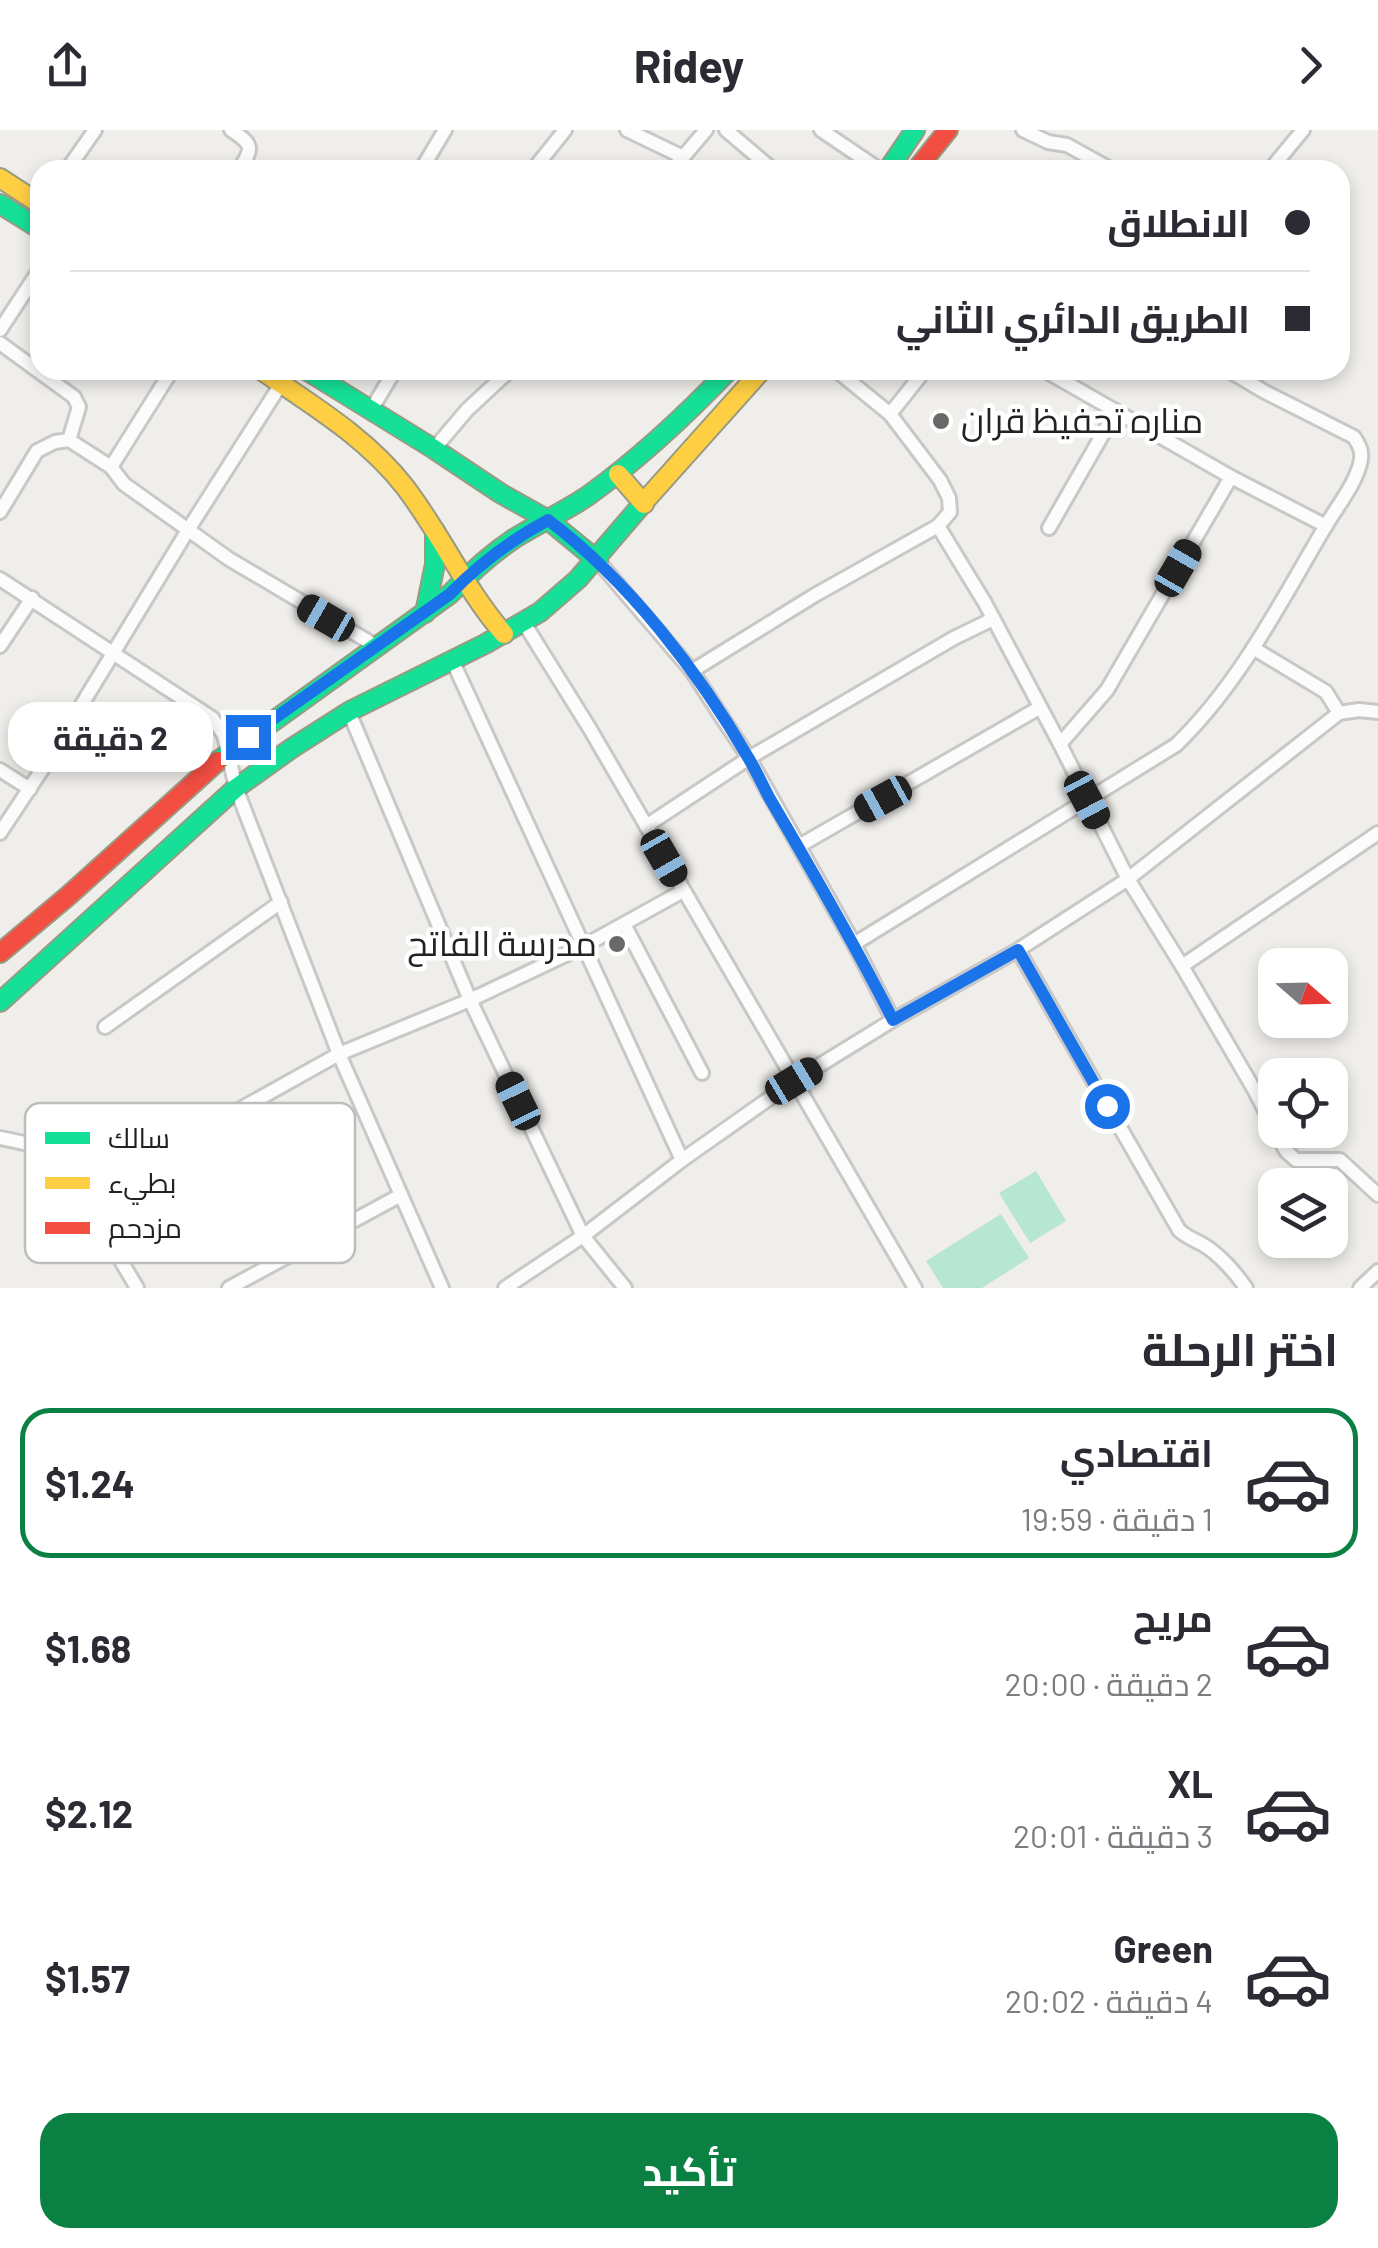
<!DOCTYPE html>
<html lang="ar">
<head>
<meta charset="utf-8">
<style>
	:root { --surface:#fff; --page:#f2f2f3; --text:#2b2b33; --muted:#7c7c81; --line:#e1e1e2; --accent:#0b8043 }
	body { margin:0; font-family:Barlow,Cairo,sans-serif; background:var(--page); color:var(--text); direction:rtl; height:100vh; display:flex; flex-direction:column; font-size:38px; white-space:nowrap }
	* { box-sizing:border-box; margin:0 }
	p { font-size:32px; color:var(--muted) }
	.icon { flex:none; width:55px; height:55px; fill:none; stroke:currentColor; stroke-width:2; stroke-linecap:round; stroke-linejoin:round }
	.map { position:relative; height:1158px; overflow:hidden; direction:ltr }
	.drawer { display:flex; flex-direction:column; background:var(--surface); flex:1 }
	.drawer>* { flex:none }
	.guide { position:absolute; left:30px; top:30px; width:1320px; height:220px; border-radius:30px; box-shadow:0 5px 15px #0003; direction:rtl; display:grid; align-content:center; height:220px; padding:0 40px; background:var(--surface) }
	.needle { width:65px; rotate:110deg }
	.fabs { position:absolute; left:1258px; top:818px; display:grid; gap:20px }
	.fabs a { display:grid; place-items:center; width:90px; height:90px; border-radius:20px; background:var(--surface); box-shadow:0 5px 15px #0003; font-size:50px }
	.end { position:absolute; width:45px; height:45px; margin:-22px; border:12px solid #1a73e8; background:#fff; box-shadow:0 0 0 5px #fff }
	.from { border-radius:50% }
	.bubble { position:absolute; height:70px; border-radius:30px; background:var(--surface); box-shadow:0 5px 15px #0003; font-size:32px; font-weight:700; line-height:70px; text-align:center; direction:rtl }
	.car { position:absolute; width:30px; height:60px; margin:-30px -15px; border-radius:12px; box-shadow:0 0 8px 2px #0007; background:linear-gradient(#222 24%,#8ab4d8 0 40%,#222 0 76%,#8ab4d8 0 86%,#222 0) }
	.guide b { display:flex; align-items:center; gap:35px; height:95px; font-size:38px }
	.guide b+b { border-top:2px solid var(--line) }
	.guide i { width:25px; height:25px; background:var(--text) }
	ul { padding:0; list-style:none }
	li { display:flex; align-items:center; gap:30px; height:150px; margin:0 20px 15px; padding:0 20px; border:5px solid transparent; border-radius:30px }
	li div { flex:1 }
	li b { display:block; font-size:38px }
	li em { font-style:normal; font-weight:700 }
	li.active { border-color:var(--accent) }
	li>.icon { width:90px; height:90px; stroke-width:1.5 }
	h2 { padding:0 40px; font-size:45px; line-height:120px }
	.button { display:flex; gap:20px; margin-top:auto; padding:20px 40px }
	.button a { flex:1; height:115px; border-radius:30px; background:var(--accent); color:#fff; font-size:40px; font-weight:700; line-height:115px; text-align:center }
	header { display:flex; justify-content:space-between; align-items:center; height:130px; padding:0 40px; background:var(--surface); font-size:45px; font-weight:700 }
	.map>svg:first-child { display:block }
</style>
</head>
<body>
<header><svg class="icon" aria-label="forward" viewBox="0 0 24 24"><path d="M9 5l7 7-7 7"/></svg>Ridey<svg class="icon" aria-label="share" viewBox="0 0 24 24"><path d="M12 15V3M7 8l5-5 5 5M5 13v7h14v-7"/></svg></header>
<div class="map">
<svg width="1378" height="1158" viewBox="0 0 1378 1158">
	<rect width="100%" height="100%" fill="#f0eeeb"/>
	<g fill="#b7e6d2">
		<path d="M 1036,1041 L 1066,1091 L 1030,1113 L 999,1063 Z"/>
		<path d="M 1001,1084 L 1029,1128 L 982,1158 L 943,1158 L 926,1131 Z"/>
	</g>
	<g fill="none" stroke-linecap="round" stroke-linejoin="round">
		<defs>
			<g id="street">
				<path d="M 231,0 C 254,15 253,18 239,40"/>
				<path d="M 627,0 L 683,27"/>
				<path d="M 726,0 L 773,40"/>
				<path d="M 821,0 L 880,40"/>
				<path d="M 1023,0 L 1048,12 L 1067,15 L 1112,40"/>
				<path d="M 67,40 L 95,0"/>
				<path d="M 421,40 L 445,0"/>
				<path d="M 533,40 L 565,0"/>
				<path d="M 672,40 L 706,0"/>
				<path d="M 1270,40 L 1303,0"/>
				<path d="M 0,200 L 40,139"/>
				<path d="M 0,213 L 74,267 L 79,277 L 69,310 L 111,337 L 124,354 L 229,429 L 376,516"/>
				<path d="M 836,240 L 890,284 L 940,350 L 949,368 L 950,382 L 938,396 L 985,473 L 1060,614 L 1128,749 L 1182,836 L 1255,961 L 1286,1021 L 1296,1030 L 1340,1030 L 1378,1065"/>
				<path d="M 1044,240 L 1231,347 L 1326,396"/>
				<path d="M 371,280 L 395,240"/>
				<path d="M 890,284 L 925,240"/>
				<path d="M 434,319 L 467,280 L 510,240"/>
				<path d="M 111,337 L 172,240"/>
				<path d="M 0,382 L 37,321 L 55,312 L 69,310"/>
				<path d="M 1049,398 L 1116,281"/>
				<path d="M 598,431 L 692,541 L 725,592 L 749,628 L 854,814 L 893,890"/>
				<path d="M 0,449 L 212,588 L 224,605 L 236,658 L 339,924 L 442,1158"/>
				<path d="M 524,493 L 590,599 L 915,1158"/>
				<path d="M 0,516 L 32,468"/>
				<path d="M 1253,518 L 1326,562 L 1339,583"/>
				<path d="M 453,532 L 682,1030"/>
				<path d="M 692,541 L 815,465 L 938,396"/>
				<path d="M 349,582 L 470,870 L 583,1106 L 625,1158"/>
				<path d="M 1060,614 L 1107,560 L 1231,347"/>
				<path d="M 0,640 L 30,659"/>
				<path d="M 646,696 L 749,628 L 954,508 L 993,489"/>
				<path d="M 0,703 L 45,635 L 188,400 L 281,254"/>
				<path d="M 799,716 L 1039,578"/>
				<path d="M 624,794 L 702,943"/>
				<path d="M 854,814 L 1176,615 C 1240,553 1280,473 1325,397 C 1336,378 1358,351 1361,329 C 1362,320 1359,315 1354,307 L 1265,262 L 1228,240"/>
				<path d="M 1018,820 L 1179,1100 C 1186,1107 1193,1109 1202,1114 C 1218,1123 1235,1142 1246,1158"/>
				<path d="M 1182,836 L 1378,703"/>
				<path d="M 105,897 L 281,772"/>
				<path d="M 0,1008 C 42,1016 71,1023 90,1065 C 96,1077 99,1090 105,1102 C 115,1121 126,1139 137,1158"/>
				<path d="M 104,1100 L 181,1012 L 339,924 L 470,870 L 582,817 L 683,761"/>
				<path d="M 229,1158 L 401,1065"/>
				<path d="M 505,1158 L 583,1106 L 682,1030 L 794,951 L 893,890 L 1018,820 L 1128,749 L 1339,583 L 1359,580 L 1378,582"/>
				<path d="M 1360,1158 L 1378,1141"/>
			</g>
			<g id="fast">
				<path d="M 888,40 L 915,0"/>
				<path d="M 0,74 L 40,99"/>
				<path d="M 306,240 L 434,319 L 500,363 L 548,390 L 598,431"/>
				<path d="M 425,483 L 435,434 L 435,401"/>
				<path d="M 218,631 L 450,464 C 470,443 491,424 515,408 C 539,393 566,381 589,365 C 640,328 686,285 729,240"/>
				<path d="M 0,872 L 236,658 L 292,618 L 350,581 L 485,514 L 540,482 L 578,449 L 644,372"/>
			</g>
			<g id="slow">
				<path d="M 0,48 L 40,74"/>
				<path d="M 261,240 C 312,275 366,307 405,357 C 441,404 465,459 504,504"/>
				<path d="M 618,344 L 644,374"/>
				<path d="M 644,372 L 762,240"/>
			</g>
			<g id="jam">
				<path d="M 916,40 L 948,0"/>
				<path d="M 0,823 L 68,766 L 218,631"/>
			</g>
		</defs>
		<use href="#street" stroke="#c9c8c7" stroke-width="18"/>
		<use href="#fast" stroke="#999a82" stroke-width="22"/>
		<use href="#slow" stroke="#999a82" stroke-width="22"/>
		<use href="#jam" stroke="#999a82" stroke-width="22"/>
		<use href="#street" stroke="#fdfcfc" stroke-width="12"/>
		<use href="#fast" stroke="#16e098" stroke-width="18"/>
		<use href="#slow" stroke="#ffcf43" stroke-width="18"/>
		<use href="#jam" stroke="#f24e42" stroke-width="18"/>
	</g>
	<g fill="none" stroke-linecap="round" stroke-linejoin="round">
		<path stroke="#1a73e8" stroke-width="12" d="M 248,607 L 450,464 C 479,434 511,410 548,390 C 628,450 699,542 749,629 C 757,642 763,656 770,669 C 813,742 855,815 893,890 L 1018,820 L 1107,976"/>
	</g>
	<g fill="#6a6968" stroke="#fff" stroke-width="4">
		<circle cx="941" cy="291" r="10"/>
		<circle cx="617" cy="814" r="10"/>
	</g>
	<g text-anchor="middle" stroke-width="9" stroke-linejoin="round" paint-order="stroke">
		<g font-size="35" fill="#222" stroke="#fff" text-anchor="start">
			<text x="961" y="303">مناره تحفيظ قران</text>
			<text x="597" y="826" text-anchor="end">مدرسة الفاتح</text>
		</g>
	</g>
	<rect x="25" y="973" width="330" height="160" rx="15" fill="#fff" stroke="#bdbdbd" stroke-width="2.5"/>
	<rect x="45" y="1002" width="45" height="12" fill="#16e098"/>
	<rect x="45" y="1047" width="45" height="12" fill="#ffcf43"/>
	<rect x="45" y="1092" width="45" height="12" fill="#f24e42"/>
	<g font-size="28" fill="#222">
		<text x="108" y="1018">سالك</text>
		<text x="108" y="1063">بطيء</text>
		<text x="108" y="1108">مزدحم</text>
	</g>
</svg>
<div class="fabs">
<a><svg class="needle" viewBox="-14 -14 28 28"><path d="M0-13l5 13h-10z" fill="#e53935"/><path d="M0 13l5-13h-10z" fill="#7c7c81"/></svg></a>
<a><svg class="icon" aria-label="locate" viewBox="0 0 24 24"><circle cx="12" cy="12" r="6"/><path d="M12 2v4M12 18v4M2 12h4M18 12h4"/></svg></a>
<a><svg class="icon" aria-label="layers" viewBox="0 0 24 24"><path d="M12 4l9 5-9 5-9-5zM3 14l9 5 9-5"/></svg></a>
</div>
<i class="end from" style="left:1107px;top:976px"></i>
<i class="end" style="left:248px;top:607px"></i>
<div class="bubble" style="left:8px;top:572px;width:205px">2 دقيقة</div>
<i class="car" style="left:1178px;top:438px;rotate:30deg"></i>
<i class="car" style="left:326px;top:488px;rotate:300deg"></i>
<i class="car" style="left:883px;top:669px;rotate:241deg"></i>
<i class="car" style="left:1087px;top:670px;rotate:152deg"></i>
<i class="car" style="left:664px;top:728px;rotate:150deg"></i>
<i class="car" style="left:794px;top:951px;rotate:59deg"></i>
<i class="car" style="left:518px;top:971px;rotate:334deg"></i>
<div class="guide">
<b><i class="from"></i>الانطلاق</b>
<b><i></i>الطريق الدائري الثاني</b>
</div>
</div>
<section class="drawer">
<h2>اختر الرحلة</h2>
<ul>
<li class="active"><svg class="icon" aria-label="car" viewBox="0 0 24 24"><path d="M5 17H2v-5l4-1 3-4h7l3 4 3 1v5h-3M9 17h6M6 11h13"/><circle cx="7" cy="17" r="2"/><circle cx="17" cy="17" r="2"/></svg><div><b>اقتصادي</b><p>1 دقيقة · 19:59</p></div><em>$1.24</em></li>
<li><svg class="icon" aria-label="car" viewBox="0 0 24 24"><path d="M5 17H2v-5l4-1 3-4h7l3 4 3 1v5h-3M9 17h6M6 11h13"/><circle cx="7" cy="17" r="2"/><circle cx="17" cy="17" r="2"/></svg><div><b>مريح</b><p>2 دقيقة · 20:00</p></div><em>$1.68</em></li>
<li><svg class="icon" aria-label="car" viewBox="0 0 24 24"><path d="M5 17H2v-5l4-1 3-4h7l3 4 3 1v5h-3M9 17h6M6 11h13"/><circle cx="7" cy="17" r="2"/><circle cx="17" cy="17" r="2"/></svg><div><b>XL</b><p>3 دقيقة · 20:01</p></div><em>$2.12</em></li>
<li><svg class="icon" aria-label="car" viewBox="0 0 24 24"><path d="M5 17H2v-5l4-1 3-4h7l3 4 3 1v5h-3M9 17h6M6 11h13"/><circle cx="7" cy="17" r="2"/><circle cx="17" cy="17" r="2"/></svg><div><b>Green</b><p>4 دقيقة · 20:02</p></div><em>$1.57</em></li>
</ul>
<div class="button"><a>تأكيد</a></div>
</section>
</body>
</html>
